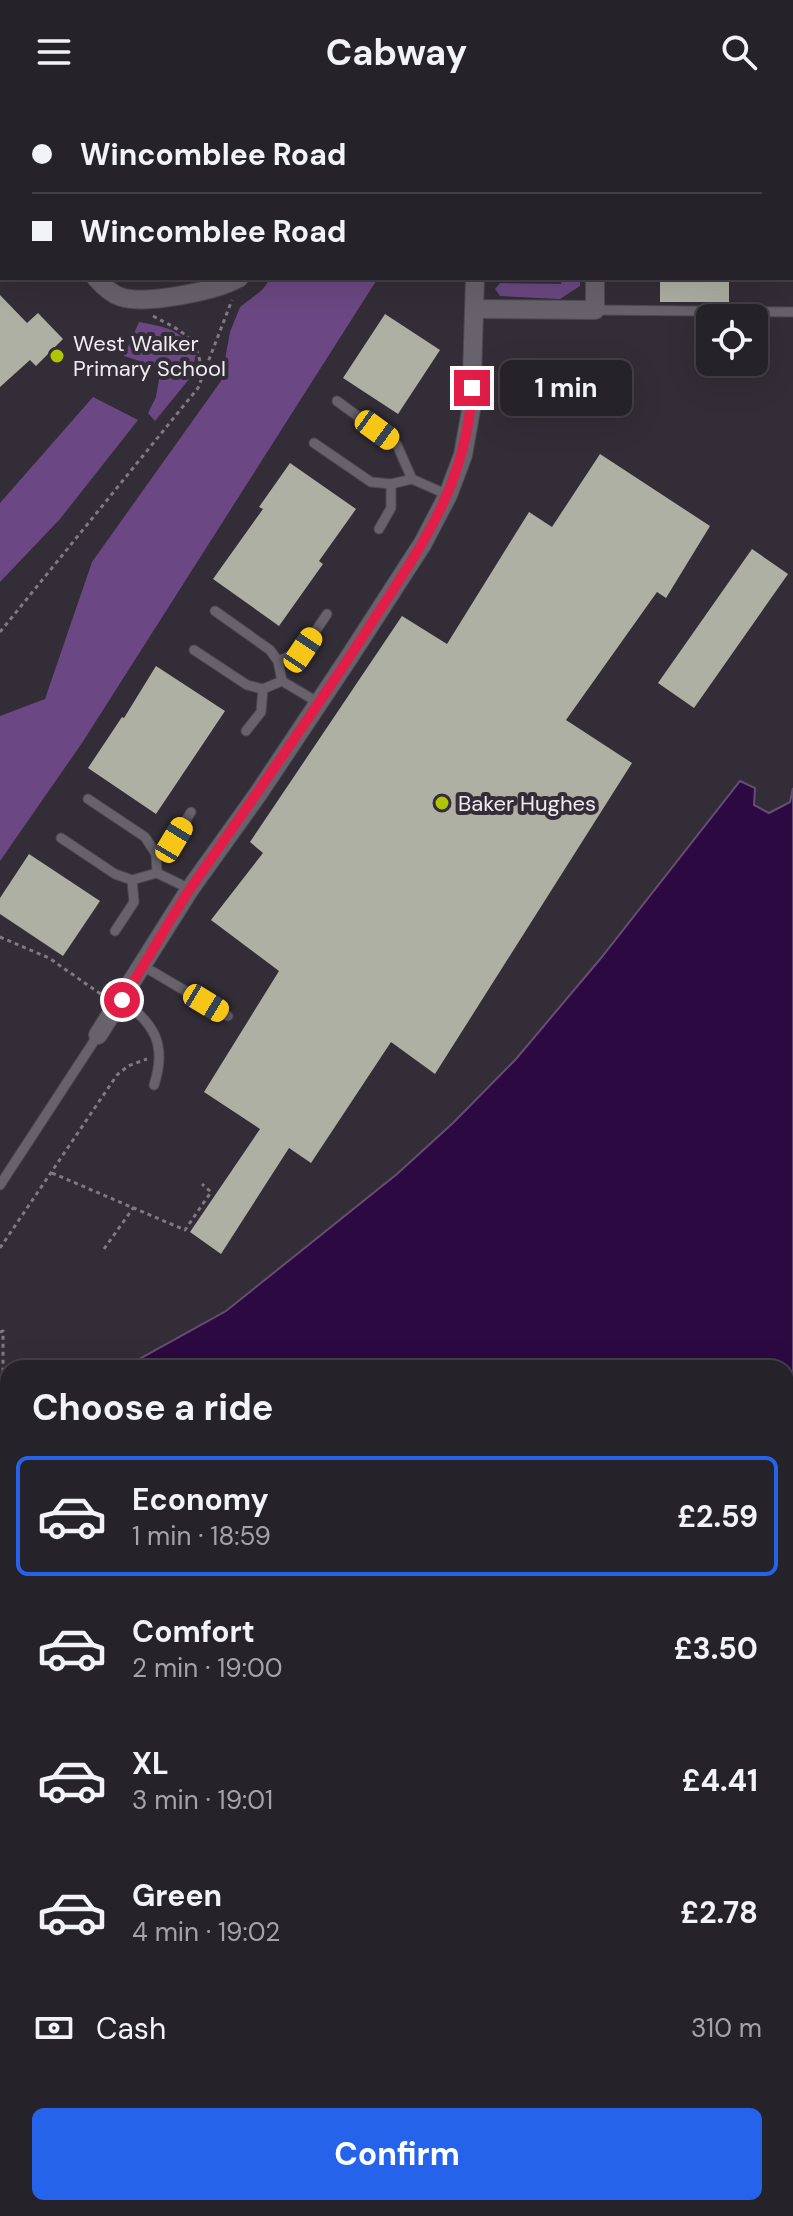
<!DOCTYPE html>
<html lang="en">
<head>
<meta charset="utf-8">
<style>
	:root { --surface:#262229; --page:#2e2a31; --text:#f1f3f6; --muted:#a4a4a8; --line:#423f46; --accent:#2563eb }
	body { margin:0; font-family:"DM Sans",sans-serif; background:var(--page); color:var(--text); height:100vh; display:flex; flex-direction:column; font-size:30px; white-space:nowrap }
	* { box-sizing:border-box; margin:0 }
	p { font-size:26px; color:var(--muted) }
	.icon { flex:none; width:44px; height:44px; fill:none; stroke:currentColor; stroke-width:2; stroke-linecap:round; stroke-linejoin:round }
	.map { position:relative; flex:1; overflow:hidden }
	.side { position:absolute; left:0px; top:1256px; width:794px; height:856px; display:flex; flex-direction:column; background:var(--surface); border-radius:24px 24px 0 0; box-shadow:0 8px 32px #0002,0 0 0 2px var(--line) }
	.side>* { flex:none }
	.guide { position:absolute; left:0px; top:0px; width:794px; height:176px; box-shadow:0 8px 32px #0002,0 0 0 2px var(--line); display:grid; align-content:center; height:176px; padding:0 32px; background:var(--surface) }
	.buttons { position:absolute; left:696px; top:200px; display:grid; gap:16px }
	.buttons a { display:grid; place-items:center; width:72px; height:72px; border-radius:12px; background:var(--surface); box-shadow:0 8px 32px #0002,0 0 0 2px var(--line); font-size:40px }
	.end { position:absolute; width:36px; height:36px; margin:-18px; border:10px solid #e11d48; background:#fff; box-shadow:0 0 0 4px #fff }
	.from { border-radius:50% }
	.bubble { position:absolute; height:56px; border-radius:12px; background:var(--surface); box-shadow:0 8px 32px #0002,0 0 0 2px var(--line); font-size:26px; font-weight:700; line-height:56px; text-align:center }
	.car { position:absolute; width:24px; height:48px; margin:-24px -12px; border-radius:10px; box-shadow:0 0 6px 2px #0007; background:linear-gradient(#f5c518 24%,#345 0 40%,#f5c518 0 76%,#345 0 86%,#f5c518 0) }
	.guide b { display:flex; align-items:center; gap:28px; height:76px; font-size:30px }
	.guide b+b { border-top:2px solid var(--line) }
	.guide i { width:20px; height:20px; background:var(--text) }
	ul { padding:0; list-style:none }
	li { display:flex; align-items:center; gap:24px; height:120px; margin:0 16px 12px; padding:0 16px; border:4px solid transparent; border-radius:12px }
	li div { flex:1 }
	li b { display:block; font-size:30px }
	li em { font-style:normal; font-weight:700 }
	li.active { border-color:var(--accent) }
	li>.icon { width:72px; height:72px; stroke-width:1.5 }
	h2 { padding:0 32px; font-size:36px; line-height:96px }
	.pay { display:flex; align-items:center; gap:20px; height:88px; padding:0 32px; font-size:30px }
	.pay p { margin-inline-start:auto }
	.action { display:flex; gap:16px; margin-top:auto; padding:16px 32px }
	.action a { flex:1; height:92px; border-radius:12px; background:var(--accent); color:#fff; font-size:32px; font-weight:700; line-height:92px; text-align:center }
	header { display:flex; justify-content:space-between; align-items:center; height:104px; padding:0 32px; background:var(--surface); font-size:36px; font-weight:700 }
	.map>svg:first-child { display:block }
</style>
</head>
<body>
<header><svg class="icon" aria-label="menu" viewBox="0 0 24 24"><path d="M4 6h16M4 12h16M4 18h16"/></svg>Cabway<svg class="icon" aria-label="search" viewBox="0 0 24 24"><circle cx="10" cy="10" r="6"/><path d="M15 15l6 6"/></svg></header>
<div class="map">
<svg width="793" height="2112" viewBox="0 0 793 2112">
	<rect width="100%" height="100%" fill="#332d37"/>
	<g fill="#5b406e">
		<path d="M 793,1667 L 793,1811 L 789,1815 L 786,1812 L 786,1671 Z"/>
		<path d="M 786,2015 L 793,2016 L 793,2112 L 697,2112 L 695,2104 L 786,2104 Z"/>
		<path d="M 454,2104 L 656,2104 L 659,2112 L 417,2112 Z"/>
	</g>
	<g fill="#6b4883">
		<path d="M 340,0 L 460,0 L 340,2 Z"/>
		<path d="M 271,174 L 378,174 L 82,639 L 0,757 L 0,612 L 45,595 L 92,458 L 221,277 L 230,228 L 240,203 L 262,186 Z"/>
		<path d="M 562,174 L 580,174 L 580,182 L 560,195 L 500,192 L 495,185 L 500,179 L 561,180 Z"/>
		<path d="M 139,218 C 169,224 179,224 196,250 L 190,274 L 155,317 L 148,309 L 156,293 L 161,264 L 124,252 Z"/>
		<path d="M 93,293 L 138,316 L 60,415 L 0,478 L 0,399 Z"/>
		<path d="M 308,2104 L 454,2104 L 417,2112 L 307,2112 Z"/>
	</g>
	<g fill="#2c0940" stroke="#664d75" stroke-width="2">
		<path d="M 740,677 L 755,684 L 754,701 L 769,709 L 790,698 L 793,684 L 793,1644 L 786,1648 L 786,1264 L 123,1264 L 226,1207 L 397,1070 L 454,1018 L 516,955 L 601,854 Z"/>
		<path d="M 8,1310 L 8,1799 L 0,1800 L 0,1324 Z"/>
	</g>
	<g fill="#adb0a3">
		<rect x="660" y="174" width="69" height="24"/>
		<path d="M 0,191 L 27,219 L 38,209 L 63,235 L 36,262 L 30,256 L 0,283 Z"/>
		<path d="M 385,210 L 440,246 L 398,310 L 343,274 Z"/>
		<path d="M 600,350 L 710,422 L 666,494 L 657,488 L 566,616 L 632,659 L 435,970 L 391,938 L 311,1059 L 289,1044 L 221,1150 L 190,1128 L 260,1025 L 204,988 L 279,867 L 211,816 L 263,749 L 250,738 L 402,512 L 447,540 L 529,408 L 552,423 Z"/>
		<path d="M 290,359 L 356,405 L 319,457 L 323,460 L 279,522 L 213,475 L 263,405 L 259,403 Z"/>
		<path d="M 752,445 L 788,470 L 694,604 L 658,579 Z"/>
		<path d="M 156,562 L 225,607 L 156,710 L 88,664 L 122,613 L 124,614 Z"/>
		<path d="M 29,750 L 100,797 L 63,852 L 0,810 L 0,794 Z"/>
	</g>
	<g fill="none" stroke-linecap="round" stroke-linejoin="round">
		<defs>
			<g id="service">
				<path d="M 513,2 L 514,0"/>
				<path d="M 595,206 L 793,208"/>
				<path d="M 337,297 L 397,341 L 412,375 L 448,391"/>
				<path d="M 314,339 L 371,378 L 391,380 L 412,375"/>
				<path d="M 379,425 L 391,404 L 391,380"/>
				<path d="M 215,507 L 270,546 L 278,557 L 282,577 L 319,599"/>
				<path d="M 194,546 L 247,581 L 263,585 L 282,577"/>
				<path d="M 278,557 L 303,546 L 327,510"/>
				<path d="M 246,627 L 261,608 L 263,585"/>
				<path d="M 88,695 L 145,733 L 156,750 L 157,769 L 190,785"/>
				<path d="M 61,734 L 115,770 L 132,776 L 157,769"/>
				<path d="M 156,750 L 174,736 L 191,708"/>
				<path d="M 115,827 L 134,798 L 132,776"/>
				<path d="M 143,862 L 228,912"/>
				<path d="M 122,896 C 155,920 167,941 154,981"/>
				<path d="M 0,1081 L 98,931"/>
				<path d="M 0,1920 L 8,1919"/>
				<path d="M 0,1998 L 8,1996"/>
			</g>
			<g id="minor">
				<path d="M 37,2 L 38,0"/>
				<path d="M 210,2 L 211,0"/>
				<path d="M 323,2 L 324,0"/>
				<path d="M 481,2 L 481,0"/>
				<path d="M 599,2 L 599,0"/>
				<path d="M 0,72 L 2,74"/>
				<path d="M 96,174 C 103,182 111,190 121,193 C 146,201 216,187 239,174"/>
				<path d="M 475,205 L 595,206 L 595,174"/>
				<path d="M 98,931 L 190,785 L 258,690 L 350,552 L 423,439 L 448,391 L 463,351 L 471,306 L 475,174"/>
				<path d="M 680,2104 L 682,2112"/>
				<path d="M 727,2104 L 730,2112"/>
			</g>
		</defs>
		<use href="#service" stroke="#4d4951" stroke-width="11"/>
		<use href="#minor" stroke="#4d4951" stroke-width="20"/>
		<g stroke="#7f7a82" stroke-width="3" stroke-dasharray="4 4" stroke-linecap="butt">
			<path d="M 153,212 C 183,228 197,232 202,268"/>
			<path d="M 0,528 L 198,284 L 232,196"/>
			<path d="M 0,833 L 49,854 L 102,891"/>
			<path d="M 52,1069 L 185,1126 L 211,1088 L 202,1080"/>
			<path d="M 0,1144 L 117,971 L 128,962 L 147,955"/>
			<path d="M 104,1145 L 134,1103"/>
			<path d="M 0,1228 L 3,1227 L 3,1279 L 0,1287"/>
			<path d="M 786,2024 L 793,2025"/>
			<path d="M 389,2112 L 425,2104"/>
		</g>
		<use href="#service" stroke="#68626d" stroke-width="9"/>
		<use href="#minor" stroke="#68626d" stroke-width="18"/>
	</g>
	<g fill="none" stroke-linecap="round" stroke-linejoin="round">
		<path stroke="#e11d48" stroke-width="10" d="M 122,896 C 146,859 167,819 192,782 C 251,697 311,613 367,526 C 418,446 467,383 472,284"/>
	</g>
	<g fill="#b0c501" stroke="#332d37" stroke-width="3">
		<circle cx="57" cy="252" r="8"/>
		<circle cx="442" cy="699" r="8"/>
	</g>
	<g text-anchor="middle" stroke-width="8" stroke-linejoin="round" paint-order="stroke">
		<g font-size="22" fill="#efecf2" stroke="#332d37" text-anchor="start">
			<text x="73" y="247">West Walker<tspan x="73" dy="25">Primary School</tspan></text>
			<text x="458" y="707">Baker Hughes</text>
		</g>
	</g>
</svg>
<div class="buttons">
<a><svg class="icon" aria-label="locate" viewBox="0 0 24 24"><circle cx="12" cy="12" r="6"/><path d="M12 2v4M12 18v4M2 12h4M18 12h4"/></svg></a>
</div>
<i class="end from" style="left:122px;top:896px"></i>
<i class="end" style="left:472px;top:284px"></i>
<div class="bubble" style="left:500px;top:256px;width:132px">1 min</div>
<i class="car" style="left:377px;top:326px;rotate:126deg"></i>
<i class="car" style="left:303px;top:546px;rotate:34deg"></i>
<i class="car" style="left:174px;top:736px;rotate:31deg"></i>
<i class="car" style="left:206px;top:899px;rotate:121deg"></i>
<div class="guide">
<b><i class="from"></i>Wincomblee Road</b>
<b><i></i>Wincomblee Road</b>
</div>
<section class="side">
<h2>Choose a ride</h2>
<ul>
<li class="active"><svg class="icon" aria-label="car" viewBox="0 0 24 24"><path d="M5 17H2v-5l4-1 3-4h7l3 4 3 1v5h-3M9 17h6M6 11h13"/><circle cx="7" cy="17" r="2"/><circle cx="17" cy="17" r="2"/></svg><div><b>Economy</b><p>1 min · 18:59</p></div><em>£2.59</em></li>
<li><svg class="icon" aria-label="car" viewBox="0 0 24 24"><path d="M5 17H2v-5l4-1 3-4h7l3 4 3 1v5h-3M9 17h6M6 11h13"/><circle cx="7" cy="17" r="2"/><circle cx="17" cy="17" r="2"/></svg><div><b>Comfort</b><p>2 min · 19:00</p></div><em>£3.50</em></li>
<li><svg class="icon" aria-label="car" viewBox="0 0 24 24"><path d="M5 17H2v-5l4-1 3-4h7l3 4 3 1v5h-3M9 17h6M6 11h13"/><circle cx="7" cy="17" r="2"/><circle cx="17" cy="17" r="2"/></svg><div><b>XL</b><p>3 min · 19:01</p></div><em>£4.41</em></li>
<li><svg class="icon" aria-label="car" viewBox="0 0 24 24"><path d="M5 17H2v-5l4-1 3-4h7l3 4 3 1v5h-3M9 17h6M6 11h13"/><circle cx="7" cy="17" r="2"/><circle cx="17" cy="17" r="2"/></svg><div><b>Green</b><p>4 min · 19:02</p></div><em>£2.78</em></li>
</ul>
<div class="pay"><svg class="icon" aria-label="cash" viewBox="0 0 24 24"><path d="M3 7h18v10H3z"/><circle cx="12" cy="12" r="2"/></svg>Cash<p>310 m</p></div>
<div class="action"><a>Confirm</a></div>
</section>
</div>
</body>
</html>
